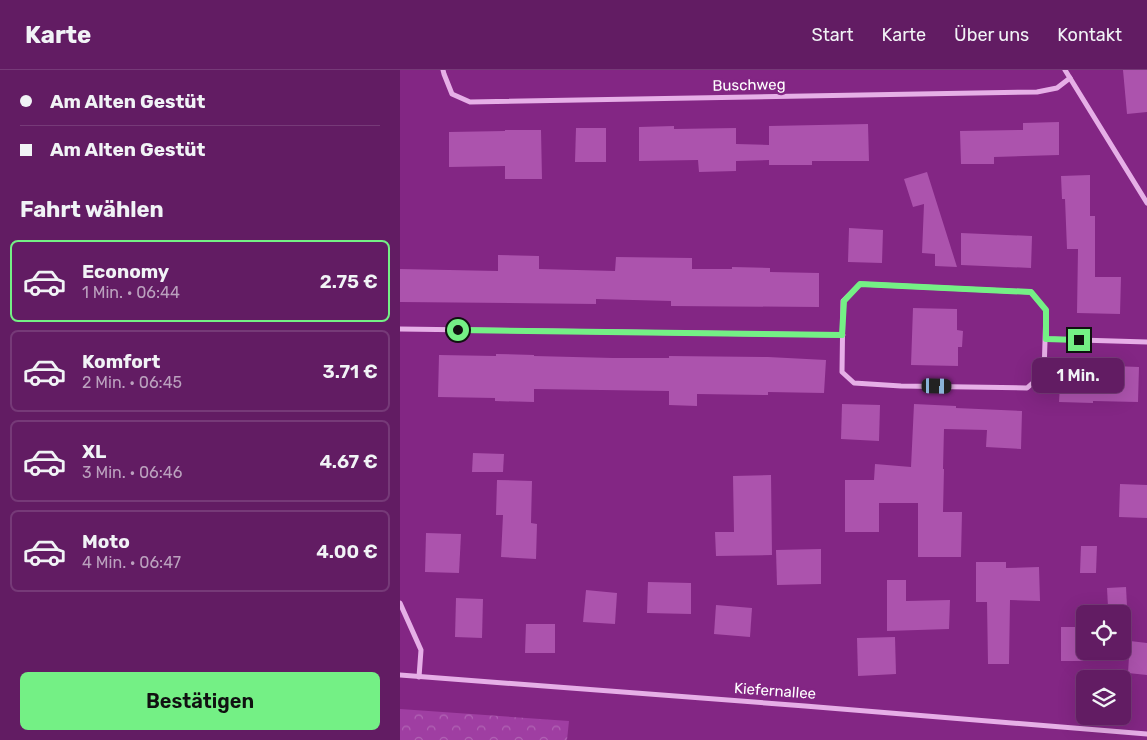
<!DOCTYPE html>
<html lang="de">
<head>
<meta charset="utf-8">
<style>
	:root { --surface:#621c63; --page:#682569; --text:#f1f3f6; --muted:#bba1be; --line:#763a78; --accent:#74f085 }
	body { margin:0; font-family:Rubik,sans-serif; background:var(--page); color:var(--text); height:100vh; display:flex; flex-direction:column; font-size:19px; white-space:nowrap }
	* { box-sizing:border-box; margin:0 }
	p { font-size:16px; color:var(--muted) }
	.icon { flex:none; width:28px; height:28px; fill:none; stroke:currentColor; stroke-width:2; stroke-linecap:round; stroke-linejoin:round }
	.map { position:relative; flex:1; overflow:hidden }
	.sheet { display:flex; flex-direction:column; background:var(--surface); width:400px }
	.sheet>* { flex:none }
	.banner { display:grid; align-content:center; height:110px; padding:0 20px; background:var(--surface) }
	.controls { position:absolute; left:676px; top:535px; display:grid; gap:10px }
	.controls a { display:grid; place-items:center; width:55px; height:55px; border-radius:8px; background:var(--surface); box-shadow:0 5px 20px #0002,0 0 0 1px var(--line); font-size:25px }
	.end { position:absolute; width:22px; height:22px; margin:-11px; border:6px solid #74f085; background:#111; box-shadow:0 0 0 2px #111 }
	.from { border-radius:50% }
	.bubble { position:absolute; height:35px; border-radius:8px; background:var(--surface); box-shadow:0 5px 20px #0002,0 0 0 1px var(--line); font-size:16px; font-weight:600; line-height:35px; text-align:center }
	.car { position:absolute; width:15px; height:30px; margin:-15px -8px; border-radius:6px; box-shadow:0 0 4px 1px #0007; background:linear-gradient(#222 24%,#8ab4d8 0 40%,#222 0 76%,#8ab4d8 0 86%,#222 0) }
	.banner b { display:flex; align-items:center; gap:18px; height:48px; font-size:19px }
	.banner b+b { border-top:1px solid var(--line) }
	.banner i { width:12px; height:12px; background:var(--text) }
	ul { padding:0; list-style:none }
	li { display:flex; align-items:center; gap:15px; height:82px; margin:0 10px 8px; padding:0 10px; border:2px solid var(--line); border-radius:8px }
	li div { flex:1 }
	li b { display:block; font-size:19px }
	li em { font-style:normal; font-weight:600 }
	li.current { border-color:var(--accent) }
	li>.icon { width:45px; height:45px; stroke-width:1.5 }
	h2 { padding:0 20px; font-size:22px; line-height:60px }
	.action { display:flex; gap:10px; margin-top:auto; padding:10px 20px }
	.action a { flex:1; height:58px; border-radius:8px; background:var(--accent); color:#111; font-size:20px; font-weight:600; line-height:58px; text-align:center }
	header { display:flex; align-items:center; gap:30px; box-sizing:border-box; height:70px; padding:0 25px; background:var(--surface); border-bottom:1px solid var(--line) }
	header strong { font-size:24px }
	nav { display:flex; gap:28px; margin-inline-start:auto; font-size:18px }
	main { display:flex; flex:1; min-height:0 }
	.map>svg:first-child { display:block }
</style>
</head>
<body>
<header>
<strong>Karte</strong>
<nav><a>Start</a><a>Karte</a><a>Über uns</a><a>Kontakt</a></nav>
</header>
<main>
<section class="sheet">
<div class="banner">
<b><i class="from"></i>Am Alten Gestüt</b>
<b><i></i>Am Alten Gestüt</b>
</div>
<h2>Fahrt wählen</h2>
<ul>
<li class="current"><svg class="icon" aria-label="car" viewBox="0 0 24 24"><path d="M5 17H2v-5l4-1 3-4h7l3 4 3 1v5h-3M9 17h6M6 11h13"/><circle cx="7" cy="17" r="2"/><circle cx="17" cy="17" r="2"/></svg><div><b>Economy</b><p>1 Min. · 06:44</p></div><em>2.75 €</em></li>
<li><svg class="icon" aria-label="car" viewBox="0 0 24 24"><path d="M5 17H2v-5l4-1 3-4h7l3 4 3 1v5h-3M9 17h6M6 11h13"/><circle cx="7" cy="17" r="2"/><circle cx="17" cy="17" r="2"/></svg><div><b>Komfort</b><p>2 Min. · 06:45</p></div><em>3.71 €</em></li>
<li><svg class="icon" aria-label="car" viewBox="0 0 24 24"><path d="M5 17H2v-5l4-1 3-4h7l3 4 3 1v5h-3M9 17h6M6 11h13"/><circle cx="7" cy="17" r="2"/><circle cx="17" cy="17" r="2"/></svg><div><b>XL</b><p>3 Min. · 06:46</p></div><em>4.67 €</em></li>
<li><svg class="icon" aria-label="car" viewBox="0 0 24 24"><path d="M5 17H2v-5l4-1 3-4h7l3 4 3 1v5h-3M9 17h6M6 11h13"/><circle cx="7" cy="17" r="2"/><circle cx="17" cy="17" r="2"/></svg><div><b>Moto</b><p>4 Min. · 06:47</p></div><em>4.00 €</em></li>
</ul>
<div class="action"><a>Bestätigen</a></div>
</section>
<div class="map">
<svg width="747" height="670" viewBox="0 0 747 670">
	<defs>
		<pattern id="forest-crowns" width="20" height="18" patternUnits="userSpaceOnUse" patternTransform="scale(1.25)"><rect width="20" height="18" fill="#9f3ea2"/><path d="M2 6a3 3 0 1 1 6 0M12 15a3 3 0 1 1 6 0" fill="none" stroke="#b265b5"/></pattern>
	</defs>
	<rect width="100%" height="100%" fill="#832684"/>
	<path fill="url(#forest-crowns)" d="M 0,639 L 169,651 L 167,670 L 0,670 Z"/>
	<g fill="#ac53ad">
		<path d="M 723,0 L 747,0 L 747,42 L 727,44 Z"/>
		<path d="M 659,52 L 659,85 L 594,87 L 594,94 L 561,94 L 560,61 L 623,60 L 623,53 Z"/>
		<path d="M 468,54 L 469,91 L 412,91 L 412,95 L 369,95 L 369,90 L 336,91 L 336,101 L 299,102 L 298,90 L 239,91 L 239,57 L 274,56 L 274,59 L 336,58 L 336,74 L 369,75 L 369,56 Z"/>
		<path d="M 176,58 L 206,58 L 206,92 L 175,92 Z"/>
		<path d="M 105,60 L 141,60 L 142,109 L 105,109 L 105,96 L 49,97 L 49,62 L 105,61 Z"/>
		<path d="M 527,102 L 557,197 L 535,196 L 535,184 L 522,183 L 524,134 L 513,137 L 504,109 Z"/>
		<path d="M 690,105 L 690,146 L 695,146 L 695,207 L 721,207 L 720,244 L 677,243 L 678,179 L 667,179 L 665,129 L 662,129 L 661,106 Z"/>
		<path d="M 449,158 L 483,160 L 482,193 L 448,192 Z"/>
		<path d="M 561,163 L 632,166 L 631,198 L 561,195 Z"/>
		<path d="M 98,185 L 139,186 L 139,199 L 215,201 L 216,187 L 292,188 L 292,199 L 332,199 L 332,197 L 370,198 L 370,202 L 419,203 L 419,237 L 271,236 L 271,231 L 196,229 L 196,234 L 0,232 L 0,199 L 98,201 Z"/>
		<path d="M 513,238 L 557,239 L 557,260 L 563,261 L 562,277 L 558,277 L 558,296 L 511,295 Z"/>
		<path d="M 96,284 L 134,285 L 134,286 L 213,288 L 269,288 L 269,286 L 368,287 L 426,290 L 424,323 L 368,322 L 368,325 L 297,324 L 297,336 L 269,335 L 269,321 L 134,319 L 134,332 L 95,331 L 95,328 L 38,327 L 39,285 L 96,286 Z"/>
		<path d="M 661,296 L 713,297 L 713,296 L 739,297 L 738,332 L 693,331 L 693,333 L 659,332 Z"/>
		<path d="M 442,334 L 480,335 L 479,371 L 441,369 Z"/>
		<path d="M 514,334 L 556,336 L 556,338 L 622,341 L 621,379 L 586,377 L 587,360 L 544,359 L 543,399 L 544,399 L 543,442 L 562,442 L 561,487 L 518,487 L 518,433 L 479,433 L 479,462 L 445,462 L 445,410 L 474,410 L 475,394 L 511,397 Z"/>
		<path d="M 73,383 L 104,384 L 103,402 L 72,402 Z"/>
		<path d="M 371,405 L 372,485 L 316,486 L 315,462 L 334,462 L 333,406 Z"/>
		<path d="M 97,410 L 132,411 L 131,453 L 137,454 L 136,489 L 101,487 L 103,445 L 96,445 Z"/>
		<path d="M 720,414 L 747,415 L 747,448 L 719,447 Z"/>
		<path d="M 26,463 L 61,464 L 59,503 L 25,502 Z"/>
		<path d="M 681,476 L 697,476 L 696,503 L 680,503 Z"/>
		<path d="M 421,479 L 421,514 L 377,515 L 376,480 Z"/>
		<path d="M 576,492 L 606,492 L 606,498 L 639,497 L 640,531 L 610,530 L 609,594 L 588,594 L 587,532 L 576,532 Z"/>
		<path d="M 487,510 L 506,510 L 506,531 L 550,530 L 549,559 L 487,561 Z"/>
		<path d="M 248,512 L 291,513 L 291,544 L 247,543 Z"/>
		<path d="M 726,517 L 727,536 L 708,537 L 707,518 Z"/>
		<path d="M 186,520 L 217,523 L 215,554 L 183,552 Z"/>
		<path d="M 56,528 L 83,529 L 82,568 L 55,567 Z"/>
		<path d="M 316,535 L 352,538 L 350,567 L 314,564 Z"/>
		<path d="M 126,554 L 155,554 L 155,583 L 125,583 Z"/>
		<rect x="661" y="557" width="24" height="34"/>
		<path d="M 495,567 L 496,604 L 458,606 L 457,568 Z"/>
		<path d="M 730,571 L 747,573 L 747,605 L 728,603 Z"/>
	</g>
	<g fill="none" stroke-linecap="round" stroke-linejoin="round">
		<g stroke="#e6afe7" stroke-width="5">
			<path d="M 43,0 L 44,4 L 52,24 L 70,32 L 637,22 L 657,18 L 670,8"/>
			<path d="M 665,0 L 747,133"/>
			<path d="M 460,214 L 631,222 L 646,240 L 644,303 L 627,318 L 501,316 L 454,313 L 442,302 L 443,231 Z"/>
			<path d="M 0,259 L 443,265"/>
			<path d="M 646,269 L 747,272"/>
			<path d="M 0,533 L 21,580 L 19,607"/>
			<path d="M 0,605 L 405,636 L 747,664"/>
		</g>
	</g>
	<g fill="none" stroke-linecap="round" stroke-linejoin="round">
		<path stroke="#74f085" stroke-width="6" d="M 58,260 L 442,265 L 444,231 L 460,214 L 631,222 L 646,240 L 646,269 L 679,270"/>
	</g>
	<g text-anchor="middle" stroke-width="5" stroke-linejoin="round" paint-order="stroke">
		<g font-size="15" fill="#fff" stroke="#832684">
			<text transform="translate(349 15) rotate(-1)" y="5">Buschweg</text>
			<text transform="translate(375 621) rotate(4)" y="5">Kiefernallee</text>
		</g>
	</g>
</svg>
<div class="controls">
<a><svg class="icon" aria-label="locate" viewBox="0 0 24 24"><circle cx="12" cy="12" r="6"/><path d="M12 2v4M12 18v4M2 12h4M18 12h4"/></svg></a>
<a><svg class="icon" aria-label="layers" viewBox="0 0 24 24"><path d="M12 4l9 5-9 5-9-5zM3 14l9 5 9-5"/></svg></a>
</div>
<i class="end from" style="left:58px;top:260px"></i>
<i class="end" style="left:679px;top:270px"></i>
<div class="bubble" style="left:632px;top:288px;width:92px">1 Min.</div>
<i class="car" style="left:537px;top:316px;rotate:91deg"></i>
</div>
</main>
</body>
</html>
